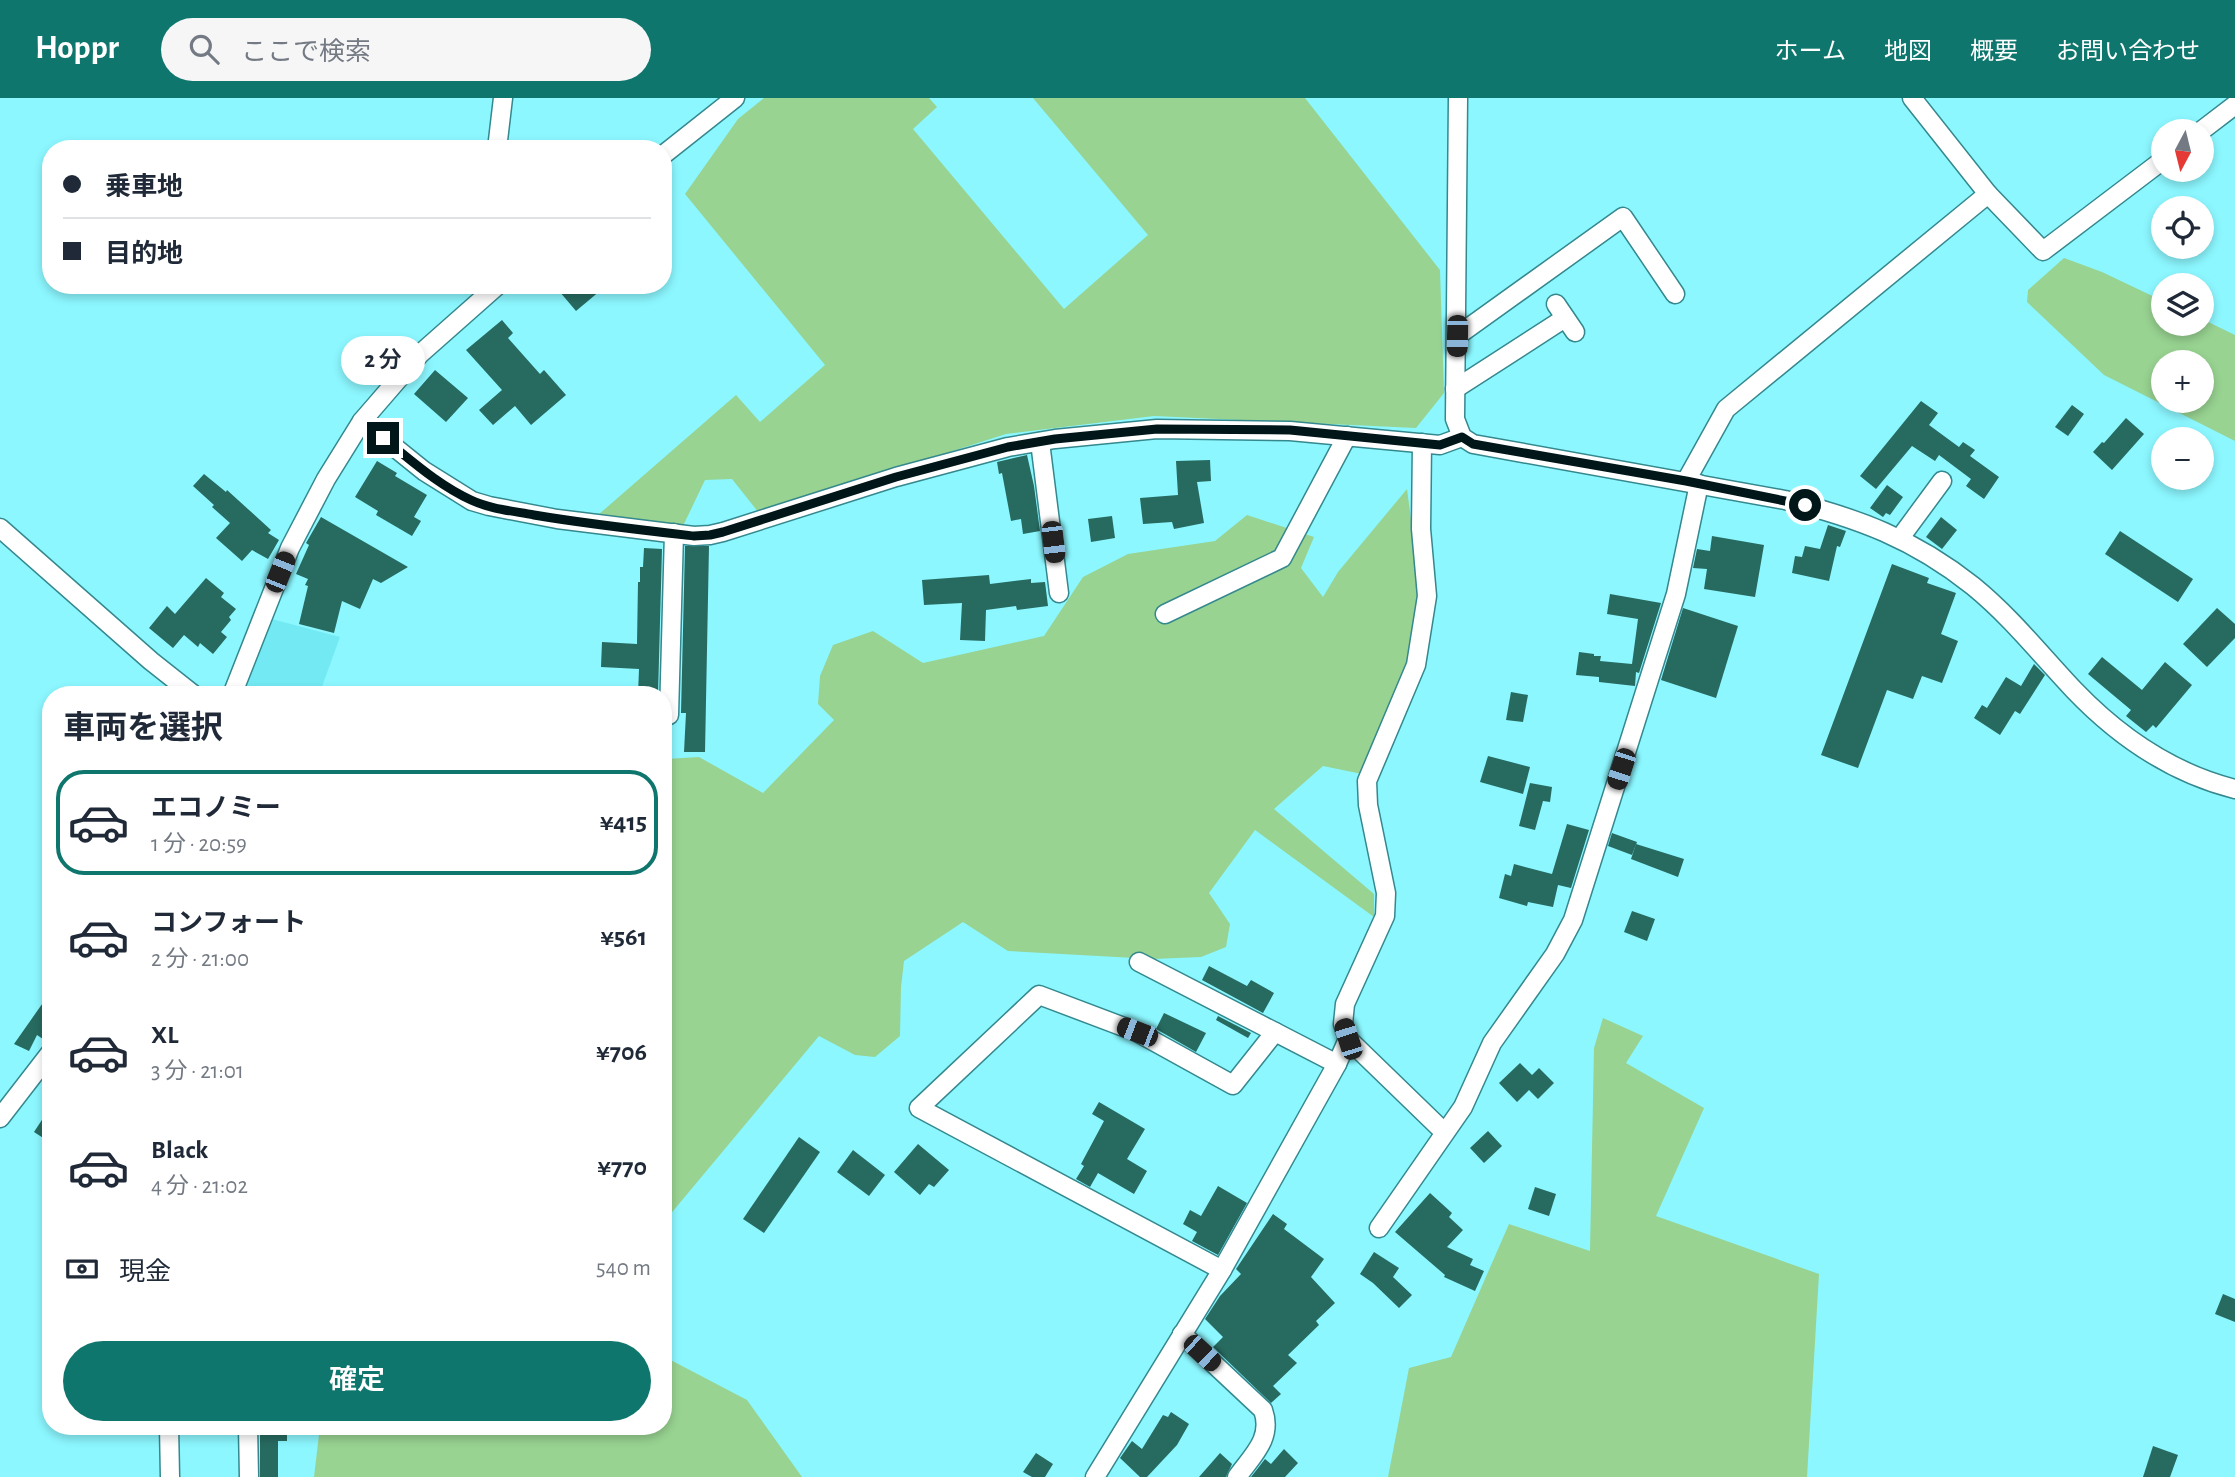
<!DOCTYPE html>
<html lang="ja">
<head>
<meta charset="utf-8">
<style>
	:root { --surface:#fff; --page:#f6f6f7; --text:#1f2937; --muted:#747a83; --line:#e0e1e3; --accent:#0f766e }
	body { margin:0; font-family:"Alegreya Sans","Noto Sans JP",sans-serif; background:var(--page); color:var(--text); height:100vh; display:flex; flex-direction:column; font-size:26px; white-space:nowrap }
	* { box-sizing:border-box; margin:0 }
	p { font-size:23px; color:var(--muted) }
	.icon { flex:none; width:38px; height:38px; fill:none; stroke:currentColor; stroke-width:2; stroke-linecap:round; stroke-linejoin:round }
	.map { position:relative; flex:1; overflow:hidden }
	.sheet { position:absolute; left:42px; top:588px; width:630px; height:749px; display:flex; flex-direction:column; background:var(--surface); border-radius:28px; box-shadow:0 4px 10px #0003 }
	.sheet>* { flex:none }
	.top-card { position:absolute; left:42px; top:42px; width:630px; height:154px; border-radius:28px; box-shadow:0 4px 10px #0003; display:grid; align-content:center; height:154px; padding:0 21px; background:var(--surface) }
	.needle { width:46px; rotate:187deg }
	.fabs { position:absolute; left:2151px; top:21px; display:grid; gap:14px }
	.fabs a { display:grid; place-items:center; width:63px; height:63px; border-radius:50%; background:var(--surface); box-shadow:0 4px 10px #0003; font-size:35px }
	.end { position:absolute; width:32px; height:32px; margin:-16px; border:9px solid #011618; background:#fff; box-shadow:0 0 0 4px #fff }
	.from { border-radius:50% }
	.bubble { position:absolute; height:49px; border-radius:24px; background:var(--surface); box-shadow:0 4px 10px #0003; font-size:23px; font-weight:600; line-height:49px; text-align:center }
	.car { position:absolute; width:21px; height:42px; margin:-21px -10px; border-radius:9px; box-shadow:0 0 5px 2px #0007; background:linear-gradient(#222 24%,#8ab4d8 0 40%,#222 0 76%,#8ab4d8 0 86%,#222 0) }
	.top-card b { display:flex; align-items:center; gap:24px; height:66px; font-size:26px }
	.top-card b+b { border-top:2px solid var(--line) }
	.top-card i { width:18px; height:18px; background:var(--text) }
	ul { padding:0; list-style:none }
	li { display:flex; align-items:center; gap:21px; height:105px; margin:0 14px 10px; padding:0 7px; border:4px solid transparent; border-radius:28px }
	li div { flex:1 }
	li b { display:block; font-size:26px }
	li em { font-style:normal; font-weight:600 }
	li.selected { border-color:var(--accent) }
	li>.icon { width:63px; height:63px; stroke-width:1.5 }
	h2 { padding:0 21px; font-size:32px; line-height:84px }
	.pay { display:flex; align-items:center; gap:18px; height:77px; padding:0 21px; font-size:26px }
	.pay p { margin-inline-start:auto }
	.primary-button { display:flex; gap:14px; margin-top:auto; padding:14px 21px }
	.primary-button a { flex:1; height:80px; border-radius:42px; background:var(--accent); color:#fff; font-size:28px; font-weight:600; line-height:80px; text-align:center }
	header { display:flex; align-items:center; gap:42px; box-sizing:border-box; height:98px; padding:0 35px; background:var(--accent); color:#fff }
	header strong { font-size:33px }
	nav { display:flex; gap:38px; margin-inline-start:auto; font-size:24px }
	.search { width:490px; height:63px; background:var(--page); display:flex; align-items:center; gap:18px; box-sizing:border-box; padding:0 24px; border-radius:38px; color:var(--muted); font-size:26px }
	.map>svg:first-child { display:block }
</style>
</head>
<body>
<header>
<strong>Hoppr</strong>
<div class="search"><svg class="icon" aria-label="search" viewBox="0 0 24 24"><circle cx="10" cy="10" r="6"/><path d="M15 15l6 6"/></svg>ここで検索</div>
<nav><a>ホーム</a><a>地図</a><a>概要</a><a>お問い合わせ</a></nav>
</header>
<div class="map">
<svg width="2235" height="1379" viewBox="0 0 2235 1379">
	<rect width="100%" height="100%" fill="#8cf7ff"/>
	<path fill="#73eaf3" d="M 268,520 L 340,539 L 319,597 L 236,597 Z"/>
	<g fill="#98d391" fill-rule="evenodd">
		<path d="M 764,0 L 929,0 L 937,9 L 913,31 L 1064,211 L 1148,137 L 1033,0 L 1305,0 L 1440,172 L 1444,295 L 1416,330 L 1154,318 L 1006,336 L 759,415 L 732,381 L 705,382 L 683,428 L 598,417 L 736,297 L 760,324 L 825,267 L 685,96 L 738,21 Z"/>
		<path d="M 2064,160 L 2102,174 L 2163,203 L 2163,226 L 2202,226 L 2202,221 L 2235,237 L 2235,343 L 2104,277 L 2027,204 L 2028,192 ZM 2202,264 L 2202,303 L 2163,303 L 2163,264 Z"/>
		<path d="M 1407,391 L 1421,497 L 1414,565 L 1367,677 L 1323,668 L 1274,711 L 1374,796 L 1374,819 L 1255,732 L 1209,795 L 1230,826 L 1226,849 L 1201,859 L 1153,861 L 1008,853 L 963,824 L 904,863 L 901,889 L 900,938 L 875,959 L 855,957 L 819,938 L 663,1125 L 663,664 L 666,661 L 699,659 L 763,695 L 834,622 L 818,606 L 820,578 L 833,547 L 873,533 L 923,565 L 1044,538 L 1083,479 L 1128,456 L 1215,443 L 1247,417 L 1314,439 L 1301,470 L 1323,499 L 1338,474 Z"/>
		<path d="M 1603,920 L 1643,938 L 1626,965 L 1704,1010 L 1656,1118 L 1819,1176 L 1807,1379 L 1388,1379 L 1409,1270 L 1451,1259 L 1509,1126 L 1590,1153 L 1594,950 Z"/>
		<path d="M 663,1258 L 747,1302 L 802,1379 L 314,1379 L 320,1328 L 663,1328 Z"/>
	</g>
	<g fill="#276a60">
		<path d="M 554,187 L 607,187 L 576,213 Z"/>
		<path d="M 502,222 L 513,235 L 508,240 L 540,276 L 544,272 L 566,297 L 531,327 L 515,308 L 493,327 L 479,312 L 502,292 L 466,252 Z"/>
		<path d="M 435,272 L 468,300 L 446,324 L 414,296 Z"/>
		<path d="M 1921,303 L 1938,315 L 1929,327 L 1959,349 L 1963,344 L 1975,352 L 1970,358 L 1999,379 L 1984,401 L 1966,388 L 1971,381 L 1939,357 L 1935,363 L 1912,348 L 1876,391 L 1860,378 Z"/>
		<path d="M 2072,307 L 2084,316 L 2068,338 L 2055,329 Z"/>
		<path d="M 2126,320 L 2144,336 L 2112,372 L 2093,354 L 2102,344 L 2104,345 Z"/>
		<path d="M 1027,357 L 1034,388 L 1040,433 L 1023,436 L 1021,421 L 1011,423 L 1002,375 L 999,376 L 997,364 Z"/>
		<path d="M 1210,362 L 1211,383 L 1197,384 L 1204,425 L 1174,431 L 1172,424 L 1143,426 L 1140,400 L 1178,397 L 1176,363 Z"/>
		<path d="M 377,363 L 397,375 L 395,378 L 427,397 L 414,419 L 421,423 L 412,438 L 376,417 L 378,413 L 355,399 Z"/>
		<path d="M 204,376 L 226,394 L 227,392 L 271,432 L 268,435 L 279,442 L 268,461 L 252,452 L 242,463 L 216,440 L 230,425 L 212,409 L 214,407 L 193,388 Z"/>
		<path d="M 1887,387 L 1903,399 L 1890,417 L 1886,415 L 1883,419 L 1870,410 Z"/>
		<path d="M 1112,418 L 1115,440 L 1091,444 L 1088,421 Z"/>
		<path d="M 321,419 L 408,469 L 381,485 L 373,481 L 360,511 L 342,503 L 334,535 L 299,526 L 308,488 L 305,487 L 308,481 L 296,476 L 309,447 L 306,445 Z"/>
		<path d="M 1941,419 L 1957,432 L 1942,451 L 1926,439 Z"/>
		<path d="M 1828,427 L 1846,433 L 1840,449 L 1837,448 L 1829,483 L 1792,475 L 1795,458 L 1802,459 L 1805,448 L 1820,451 Z"/>
		<path d="M 2120,433 L 2193,481 L 2178,504 L 2105,456 Z"/>
		<path d="M 1712,438 L 1764,447 L 1755,499 L 1704,491 L 1707,471 L 1693,470 L 1697,451 L 1710,453 Z"/>
		<path d="M 685,448 L 709,448 L 705,654 L 684,654 L 686,615 L 681,615 Z"/>
		<path d="M 644,450 L 662,451 L 658,597 L 638,597 L 639,571 L 601,569 L 602,544 L 637,546 L 638,484 L 640,484 L 640,469 L 643,469 Z"/>
		<path d="M 1892,466 L 1929,480 L 1927,485 L 1956,495 L 1941,536 L 1958,543 L 1942,585 L 1922,578 L 1913,601 L 1887,592 L 1858,670 L 1821,657 Z"/>
		<path d="M 989,477 L 990,486 L 1031,481 L 1031,485 L 1045,484 L 1048,508 L 1017,512 L 1016,508 L 986,512 L 985,543 L 960,542 L 962,505 L 924,507 L 922,482 Z"/>
		<path d="M 206,480 L 224,495 L 221,499 L 236,511 L 229,519 L 231,522 L 221,534 L 227,539 L 213,556 L 200,545 L 198,549 L 184,537 L 173,550 L 149,530 L 167,508 L 175,516 Z"/>
		<path d="M 1610,496 L 1661,505 L 1639,575 L 1636,574 L 1635,588 L 1599,584 L 1599,579 L 1576,577 L 1579,554 L 1594,556 L 1594,558 L 1601,558 L 1600,563 L 1632,566 L 1638,521 L 1607,516 Z"/>
		<path d="M 1683,510 L 1738,528 L 1716,600 L 1661,582 Z"/>
		<path d="M 2217,510 L 2235,526 L 2235,540 L 2207,569 L 2183,546 Z"/>
		<path d="M 2102,559 L 2142,592 L 2165,564 L 2192,587 L 2156,630 L 2153,627 L 2146,634 L 2126,618 L 2131,612 L 2088,576 Z"/>
		<path d="M 2034,566 L 2045,577 L 2020,616 L 2015,613 L 2000,637 L 1974,620 L 1982,607 L 1987,610 L 2006,579 L 2021,588 Z"/>
		<path d="M 1511,594 L 1528,597 L 1523,624 L 1506,622 Z"/>
		<path d="M 1488,658 L 1530,669 L 1523,696 L 1480,684 Z"/>
		<path d="M 1530,685 L 1552,689 L 1550,704 L 1543,703 L 1535,732 L 1519,728 Z"/>
		<path d="M 1567,726 L 1589,732 L 1571,790 L 1558,787 L 1553,809 L 1528,804 L 1527,808 L 1499,800 L 1505,776 L 1511,778 L 1514,766 L 1552,776 Z"/>
		<path d="M 1612,735 L 1637,744 L 1632,757 L 1608,748 Z"/>
		<path d="M 1636,746 L 1684,761 L 1678,779 L 1631,761 Z"/>
		<path d="M 1632,813 L 1655,821 L 1647,843 L 1624,834 Z"/>
		<path d="M 1209,868 L 1247,888 L 1251,882 L 1274,895 L 1263,915 L 1202,882 Z"/>
		<path d="M 47,899 L 51,902 L 51,912 L 45,922 L 51,926 L 51,930 L 43,941 L 37,937 L 29,953 L 14,946 Z"/>
		<path d="M 1164,915 L 1206,935 L 1196,954 L 1156,931 Z"/>
		<path d="M 1218,918 L 1251,935 L 1248,940 L 1216,922 Z"/>
		<path d="M 1520,965 L 1532,977 L 1539,970 L 1554,985 L 1538,1001 L 1529,992 L 1517,1004 L 1499,985 Z"/>
		<path d="M 1099,1004 L 1145,1031 L 1127,1061 L 1147,1073 L 1134,1096 L 1098,1075 L 1090,1089 L 1076,1081 L 1084,1068 L 1081,1066 L 1104,1023 L 1092,1016 Z"/>
		<path d="M 51,1008 L 51,1045 L 34,1034 Z"/>
		<path d="M 1488,1033 L 1502,1048 L 1484,1065 L 1470,1050 Z"/>
		<path d="M 799,1039 L 820,1054 L 764,1135 L 743,1121 Z"/>
		<path d="M 918,1046 L 949,1072 L 934,1089 L 929,1086 L 920,1097 L 894,1074 Z"/>
		<path d="M 853,1052 L 885,1077 L 869,1098 L 837,1074 Z"/>
		<path d="M 1218,1088 L 1247,1105 L 1218,1157 L 1192,1143 L 1197,1134 L 1183,1126 L 1190,1112 L 1201,1118 Z"/>
		<path d="M 1535,1089 L 1556,1096 L 1549,1118 L 1528,1111 Z"/>
		<path d="M 1430,1095 L 1452,1115 L 1449,1119 L 1463,1132 L 1447,1149 L 1473,1161 L 1470,1167 L 1484,1173 L 1475,1193 L 1444,1179 L 1445,1177 L 1395,1134 Z"/>
		<path d="M 1273,1116 L 1287,1126 L 1284,1131 L 1324,1161 L 1311,1179 L 1335,1205 L 1316,1223 L 1319,1227 L 1288,1257 L 1297,1265 L 1273,1288 L 1281,1296 L 1271,1305 L 1213,1249 L 1223,1239 L 1205,1221 L 1220,1198 L 1241,1176 L 1236,1171 Z"/>
		<path d="M 1374,1154 L 1399,1170 L 1393,1179 L 1412,1197 L 1399,1210 L 1373,1185 L 1360,1176 Z"/>
		<path d="M 2223,1196 L 2235,1201 L 2235,1224 L 2215,1216 Z"/>
		<path d="M 1171,1314 L 1189,1326 L 1177,1347 L 1147,1379 L 1140,1379 L 1120,1360 L 1132,1343 L 1142,1351 L 1163,1317 L 1168,1319 Z"/>
		<path d="M 260,1328 L 287,1328 L 287,1343 L 278,1343 L 278,1379 L 260,1379 Z"/>
		<path d="M 2153,1348 L 2178,1357 L 2170,1379 L 2143,1379 Z"/>
		<path d="M 1284,1351 L 1298,1365 L 1285,1379 L 1251,1379 L 1265,1361 L 1271,1366 Z"/>
		<path d="M 1036,1355 L 1053,1366 L 1045,1379 L 1032,1379 L 1023,1374 Z"/>
		<path d="M 1220,1355 L 1232,1366 L 1226,1379 L 1199,1379 Z"/>
	</g>
	<g fill="none" stroke-linecap="round" stroke-linejoin="round">
		<defs>
			<g id="minor">
				<path d="M 1458,0 L 1455,321 L 1462,339 L 1473,346 L 1785,402 C 1858,420 1914,441 1973,488 C 2011,519 2040,556 2074,592 C 2119,639 2171,675 2235,691"/>
				<path d="M 1912,0 L 1988,96 L 2043,153 L 2163,62"/>
				<path d="M 2201,33 L 2235,7"/>
				<path d="M 497,51 L 503,0"/>
				<path d="M 663,57 L 735,0"/>
				<path d="M 1556,206 L 1575,234"/>
				<path d="M 1457,238 L 1623,119 L 1675,196"/>
				<path d="M 1455,291 L 1565,220"/>
				<path d="M 362,323 L 424,373 L 472,403 L 489,408 L 557,421 L 694,438 L 710,437 L 723,434 L 896,379 L 1008,349 L 1055,341 L 1157,331 L 1290,333 L 1440,347 L 1462,339"/>
				<path d="M 1040,344 L 1059,495"/>
				<path d="M 1422,345 L 1421,431 L 1427,498 L 1416,567 L 1367,683 L 1368,707 L 1386,795 L 1385,818 L 1345,906 L 1343,926 L 1348,941 L 1444,1034"/>
				<path d="M 1686,383 L 1726,311 L 1988,96"/>
				<path d="M 0,430 L 151,563 L 194,597"/>
				<path d="M 1900,440 L 1942,383"/>
				<path d="M 1165,516 L 1282,460 L 1347,338"/>
				<path d="M 232,597 L 290,450 L 326,381 L 362,323 L 420,256 L 498,187"/>
				<path d="M 669,617 L 674,435"/>
				<path d="M 1139,864 L 1337,966"/>
				<path d="M 0,1020 L 51,954"/>
				<path d="M 1379,1130 L 1463,1009 L 1492,945 L 1555,856 L 1573,822 L 1676,496 L 1699,386"/>
				<path d="M 1222,1172 L 919,1010 L 1039,897 L 1137,934 L 1233,987 L 1275,934"/>
				<path d="M 1182,1236 L 1263,1312 C 1273,1340 1253,1357 1237,1379"/>
				<path d="M 169,1328 L 170,1379"/>
				<path d="M 248,1328 L 249,1379"/>
				<path d="M 1095,1379 L 1222,1172 L 1337,966 L 1348,941"/>
			</g>
		</defs>
		<use href="#minor" stroke="#34888e" stroke-width="21"/>
		<use href="#minor" stroke="#fff" stroke-width="18"/>
	</g>
	<g fill="none" stroke-linecap="round" stroke-linejoin="round">
		<path stroke="#011618" stroke-width="9" d="M 383,340 C 411,362 438,387 471,402 C 490,411 513,413 534,417 C 587,426 641,432 694,438 L 710,437 L 723,434 L 896,379 L 1008,349 L 1055,341 L 1157,331 L 1290,332 L 1440,347 L 1462,339 L 1473,346 L 1686,383 L 1805,407"/>
	</g>
</svg>
<div class="fabs">
<a><svg class="needle" viewBox="-14 -14 28 28"><path d="M0-13l5 13h-10z" fill="#e53935"/><path d="M0 13l5-13h-10z" fill="#747a83"/></svg></a>
<a><svg class="icon" aria-label="locate" viewBox="0 0 24 24"><circle cx="12" cy="12" r="6"/><path d="M12 2v4M12 18v4M2 12h4M18 12h4"/></svg></a>
<a><svg class="icon" aria-label="layers" viewBox="0 0 24 24"><path d="M12 4l9 5-9 5-9-5zM3 14l9 5 9-5"/></svg></a>
<a>+</a>
<a>−</a>
</div>
<i class="end from" style="left:1805px;top:407px"></i>
<i class="end" style="left:383px;top:340px"></i>
<div class="bubble" style="left:341px;top:238px;width:84px">2 分</div>
<i class="car" style="left:1457px;top:238px;rotate:181deg"></i>
<i class="car" style="left:1053px;top:444px;rotate:173deg"></i>
<i class="car" style="left:280px;top:474px;rotate:22deg"></i>
<i class="car" style="left:1621px;top:671px;rotate:198deg"></i>
<i class="car" style="left:1137px;top:934px;rotate:291deg"></i>
<i class="car" style="left:1348px;top:941px;rotate:342deg"></i>
<i class="car" style="left:1202px;top:1255px;rotate:133deg"></i>
<div class="top-card">
<b><i class="from"></i>乗車地</b>
<b><i></i>目的地</b>
</div>
<section class="sheet">
<h2>車両を選択</h2>
<ul>
<li class="selected"><svg class="icon" aria-label="car" viewBox="0 0 24 24"><path d="M5 17H2v-5l4-1 3-4h7l3 4 3 1v5h-3M9 17h6M6 11h13"/><circle cx="7" cy="17" r="2"/><circle cx="17" cy="17" r="2"/></svg><div><b>エコノミー</b><p>1 分 · 20:59</p></div><em>¥415</em></li>
<li><svg class="icon" aria-label="car" viewBox="0 0 24 24"><path d="M5 17H2v-5l4-1 3-4h7l3 4 3 1v5h-3M9 17h6M6 11h13"/><circle cx="7" cy="17" r="2"/><circle cx="17" cy="17" r="2"/></svg><div><b>コンフォート</b><p>2 分 · 21:00</p></div><em>¥561</em></li>
<li><svg class="icon" aria-label="car" viewBox="0 0 24 24"><path d="M5 17H2v-5l4-1 3-4h7l3 4 3 1v5h-3M9 17h6M6 11h13"/><circle cx="7" cy="17" r="2"/><circle cx="17" cy="17" r="2"/></svg><div><b>XL</b><p>3 分 · 21:01</p></div><em>¥706</em></li>
<li><svg class="icon" aria-label="car" viewBox="0 0 24 24"><path d="M5 17H2v-5l4-1 3-4h7l3 4 3 1v5h-3M9 17h6M6 11h13"/><circle cx="7" cy="17" r="2"/><circle cx="17" cy="17" r="2"/></svg><div><b>Black</b><p>4 分 · 21:02</p></div><em>¥770</em></li>
</ul>
<div class="pay"><svg class="icon" aria-label="cash" viewBox="0 0 24 24"><path d="M3 7h18v10H3z"/><circle cx="12" cy="12" r="2"/></svg>現金<p>540 m</p></div>
<div class="primary-button"><a>確定</a></div>
</section>
</div>
</body>
</html>
